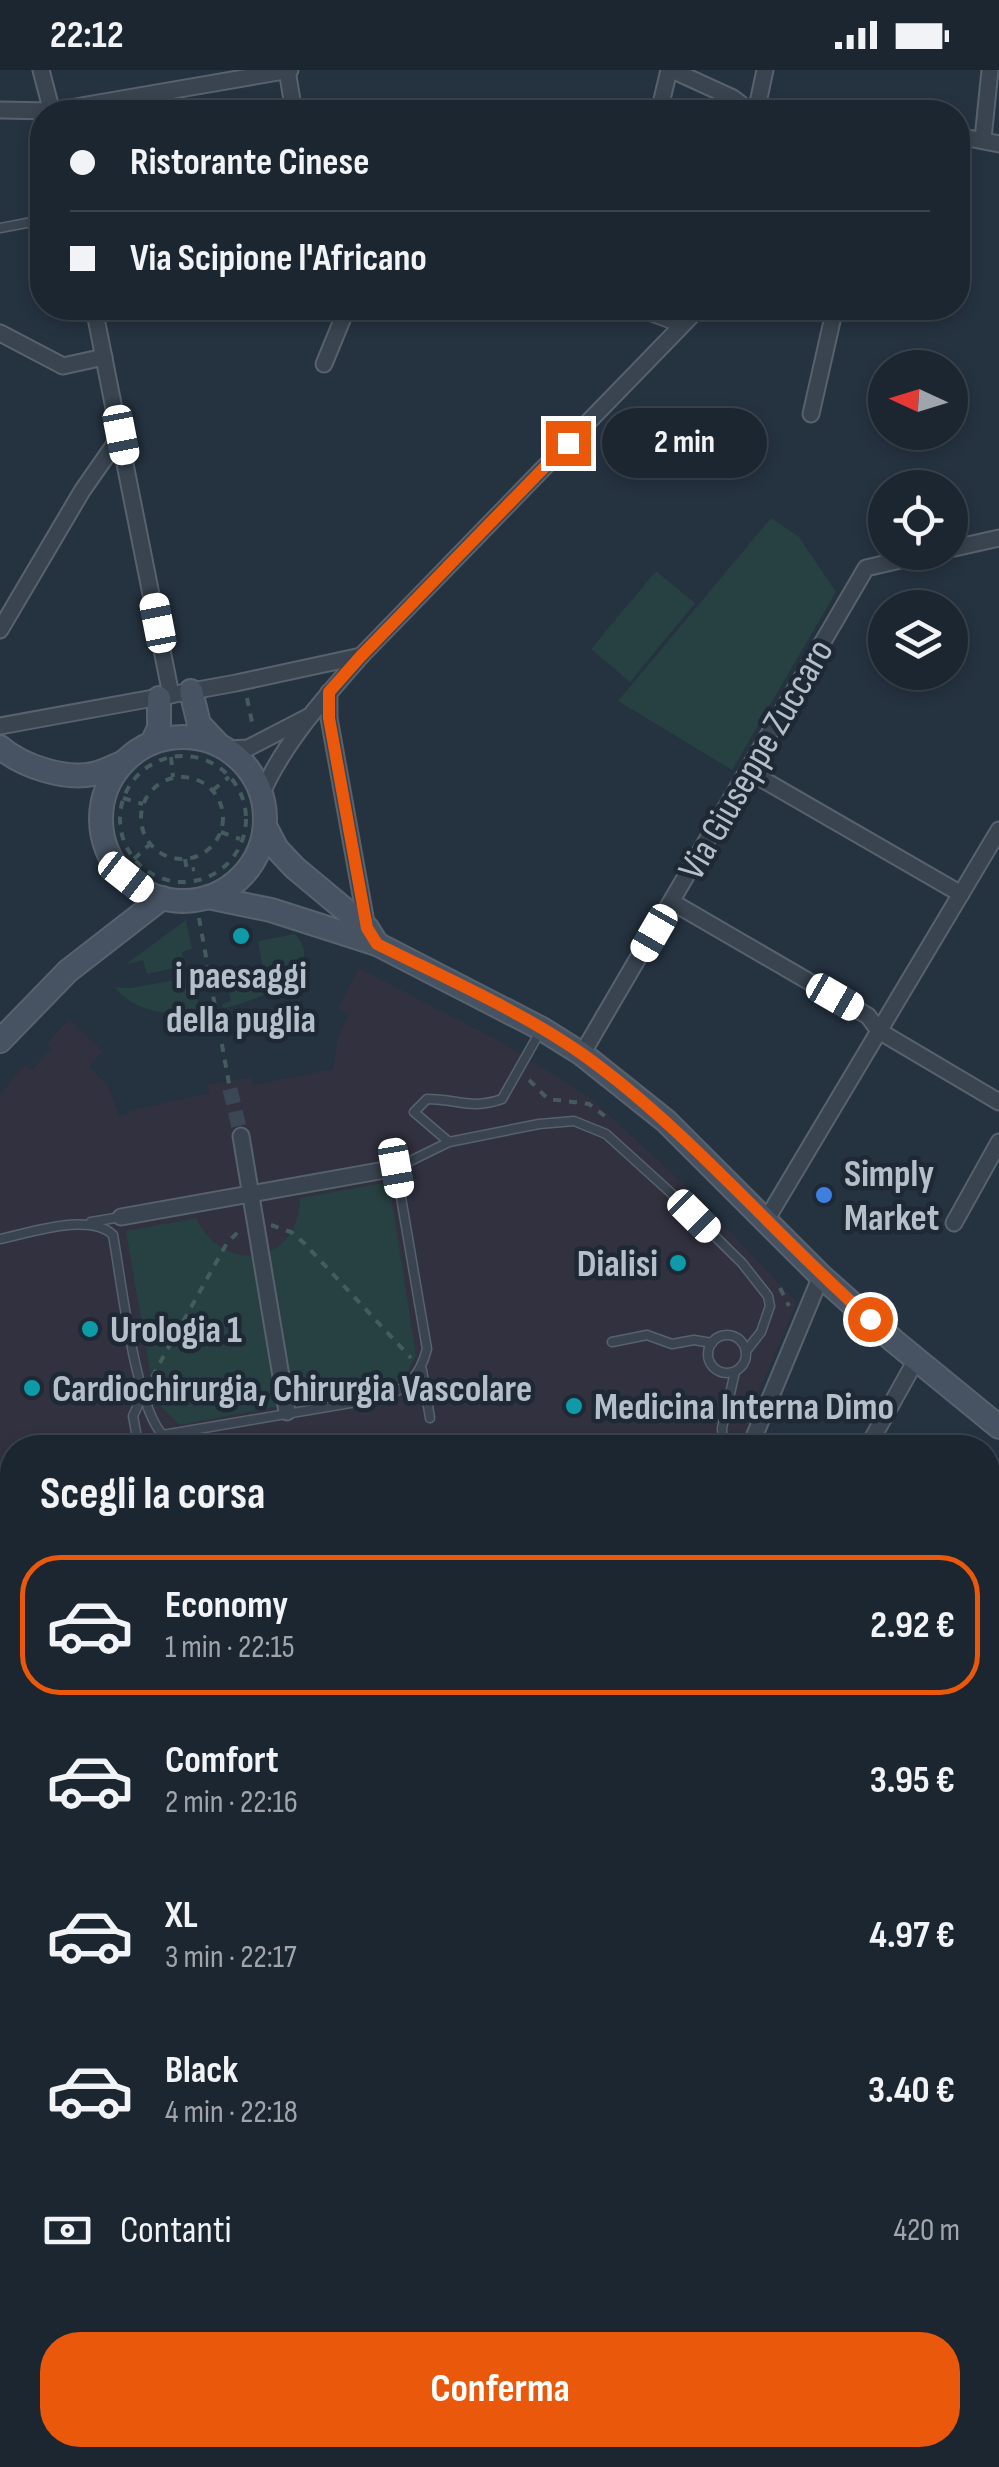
<!DOCTYPE html>
<html lang="it">
<head>
<meta charset="utf-8">
<style>
	:root { --surface:#1c2630; --page:#29323c; --text:#f1f3f6; --muted:#a0a5ab; --line:#3a434c; --accent:#ea580c }
	body { margin:0; font-family:"Sofia Sans Condensed",sans-serif; background:var(--page); color:var(--text); height:100vh; display:flex; flex-direction:column; font-size:38px; white-space:nowrap }
	* { box-sizing:border-box; margin:0 }
	p { font-size:32px; color:var(--muted) }
	.icon { flex:none; width:55px; height:55px; fill:none; stroke:currentColor; stroke-width:2; stroke-linecap:round; stroke-linejoin:round }
	.map { position:relative; flex:1; overflow:hidden }
	.side { position:absolute; left:0px; top:1365px; width:1000px; height:1032px; display:flex; flex-direction:column; background:var(--surface); border-radius:40px 40px 0 0; box-shadow:0 5px 15px #0003,0 0 0 2px var(--line) }
	.side>* { flex:none }
	.guide { position:absolute; left:30px; top:30px; width:940px; height:220px; border-radius:40px; box-shadow:0 5px 15px #0003,0 0 0 2px var(--line); display:grid; align-content:center; height:220px; padding:0 40px; background:var(--surface) }
	.needle { width:65px; rotate:274deg }
	.buttons { position:absolute; left:868px; top:280px; display:grid; gap:20px }
	.buttons a { display:grid; place-items:center; width:100px; height:100px; border-radius:50%; background:var(--surface); box-shadow:0 5px 15px #0003,0 0 0 2px var(--line); font-size:50px }
	.end { position:absolute; width:45px; height:45px; margin:-22px; border:12px solid #ea580c; background:#fff; box-shadow:0 0 0 5px #fff }
	.from { border-radius:50% }
	.bubble { position:absolute; height:70px; border-radius:35px; background:var(--surface); box-shadow:0 5px 15px #0003,0 0 0 2px var(--line); font-size:32px; font-weight:700; line-height:70px; text-align:center }
	.car { position:absolute; width:30px; height:60px; margin:-30px -15px; border-radius:12px; box-shadow:0 0 8px 2px #0007; background:linear-gradient(#fff 24%,#345 0 40%,#fff 0 76%,#345 0 86%,#fff 0) }
	.guide b { display:flex; align-items:center; gap:35px; height:95px; font-size:38px }
	.guide b+b { border-top:2px solid var(--line) }
	.guide i { width:25px; height:25px; background:var(--text) }
	ul { padding:0; list-style:none }
	li { display:flex; align-items:center; gap:30px; height:140px; margin:0 20px 15px; padding:0 20px; border:5px solid transparent; border-radius:40px }
	li div { flex:1 }
	li b { display:block; font-size:38px }
	li em { font-style:normal; font-weight:700 }
	li.current { border-color:var(--accent) }
	li>.icon { width:90px; height:90px; stroke-width:1.5 }
	h2 { padding:0 40px; font-size:45px; line-height:120px }
	.pay { display:flex; align-items:center; gap:25px; height:110px; padding:0 40px; font-size:38px }
	.pay p { margin-inline-start:auto }
	.cta { display:flex; gap:20px; margin-top:auto; padding:20px 40px }
	.cta a { flex:1; height:115px; border-radius:40px; background:var(--accent); color:#fff; font-size:40px; font-weight:700; line-height:115px; text-align:center }
	.status { display:flex; justify-content:space-between; align-items:center; height:70px; padding:0 50px; background:var(--surface); direction:ltr }
	.status svg { height:28px; fill:currentColor }
	.map>svg:first-child { display:block }
</style>
</head>
<body>
<div class="status"><b>22:12</b><svg viewBox="0 0 49 12"><path d="M0 12V9h3v3zM5 12V6h3v6zM10 12V3h3v9zM15 12V0h3v12zM26 1h20v11H26zM47 4h2v5h-2z"/></svg></div>
<div class="map">
<svg width="999" height="2397" viewBox="0 0 999 2397">
	<rect width="100%" height="100%" fill="#253240"/>
	<g fill="#323140">
		<path d="M 359,898 L 505,974 L 593,1030 L 684,1114 L 797,1232 L 752,1337 L 745,1377 L 12,1378 L 12,2242 L 0,2237 L 0,1024 L 25,994 L 32,1000 L 51,978 L 47,973 L 69,949 L 103,981 L 89,997 L 108,1015 L 119,1045 L 127,1044 L 127,1041 L 209,1023 L 208,1015 L 251,1007 L 253,1015 L 333,999 L 338,968 L 348,944 L 338,938 Z"/>
		<path d="M 988,1763 L 999,1769 L 999,2397 L 409,2397 L 378,2385 L 988,2385 Z"/>
	</g>
	<g fill="#274041">
		<path d="M 771,448 L 799,467 L 836,522 L 732,700 L 618,631 Z"/>
		<path d="M 656,501 L 695,533 L 630,612 L 591,579 Z"/>
		<path d="M 186,850 L 192,879 L 182,882 L 184,896 L 147,904 L 143,890 L 125,895 Z"/>
		<path d="M 295,864 C 331,903 251,934 223,938 L 222,934 L 231,931 L 225,906 L 263,900 L 258,871 Z"/>
		<path d="M 198,906 L 200,913 L 194,915 L 199,937 L 208,936 L 209,942 C 177,945 136,946 115,917 L 130,918 Z"/>
		<path d="M 389,1112 L 416,1285 L 402,1313 L 180,1355 L 155,1331 L 126,1161 L 196,1148 C 223,1205 299,1196 300,1128 Z"/>
	</g>
	<g fill="none" stroke-linecap="round" stroke-linejoin="round">
		<path stroke="#3b4755" stroke-width="15" stroke-dasharray="15 8" stroke-linecap="butt" d="M 230,1019 L 241,1066"/>
		<defs>
			<g id="lane">
				<path d="M 0,158 L 42,150"/>
				<path d="M 627,238 L 679,257"/>
				<path d="M 449,1072 L 414,1042 L 427,1029 C 458,1029 471,1040 502,1029 L 541,960"/>
				<path d="M 91,1152 L 121,1147"/>
				<path d="M 0,1169 C 30,1163 90,1142 113,1165 C 121,1208 135,1337 163,1365 L 380,1328 C 407,1320 420,1306 427,1279 L 396,1098 L 449,1072 L 539,1054 L 574,1051 L 606,1064 L 670,1122 L 742,1193 L 768,1226 L 770,1236 L 761,1262 L 746,1281"/>
				<circle cx="727" cy="1284" r="19"/>
				<path d="M 612,1272 L 647,1265 L 672,1274 L 694,1270 L 712,1273"/>
				<path d="M 422,1300 L 430,1348"/>
				<path d="M 437,1377 L 437,1378"/>
				<path d="M 139,1378 L 133,1346 L 143,1324"/>
				<path d="M 723,1378 L 722,1358 L 735,1302"/>
				<path d="M 0,1438 L 12,1436"/>
				<path d="M 0,1714 L 12,1712"/>
				<path d="M 988,1787 L 999,1794"/>
				<path d="M 0,1951 L 12,1949"/>
				<path d="M 0,2066 L 12,2137"/>
				<path d="M 988,2121 L 999,2120"/>
				<path d="M 988,2187 L 999,2175"/>
				<path d="M 0,2195 L 12,2169"/>
				<path d="M 0,2217 L 12,2222"/>
				<path d="M 988,2225 L 999,2213"/>
				<path d="M 421,2385 L 444,2397"/>
				<path d="M 739,2385 L 741,2397"/>
				<path d="M 548,2397 L 549,2385"/>
				<path d="M 791,2397 L 802,2385"/>
			</g>
			<g id="street">
				<path d="M 41,0 L 52,42"/>
				<path d="M 287,0 L 294,42"/>
				<path d="M 672,0 L 733,28 L 751,42"/>
				<path d="M 0,40 L 52,41 L 290,0"/>
				<path d="M 659,42 L 669,0"/>
				<path d="M 756,42 L 765,0"/>
				<path d="M 958,66 L 999,74"/>
				<path d="M 983,69 L 990,0"/>
				<path d="M 94,238 L 171,625"/>
				<path d="M 0,263 L 63,296 L 104,287"/>
				<path d="M 324,294 L 347,238"/>
				<path d="M 811,344 L 835,238"/>
				<path d="M 950,479 L 999,468"/>
				<path d="M 0,560 L 82,421 L 121,365"/>
				<path d="M 329,622 L 329,648 L 367,858"/>
				<path d="M 0,656 L 236,613 L 361,586"/>
				<path d="M 227,679 L 248,678 L 310,646"/>
				<path d="M 748,701 L 961,824"/>
				<path d="M 261,725 C 283,674 325,627 361,586 L 699,238"/>
				<path d="M 672,832 L 868,946 L 879,961 L 999,1032"/>
				<path d="M 582,984 L 866,498 L 935,482"/>
				<path d="M 241,1066 L 287,1342"/>
				<path d="M 121,1147 L 396,1098"/>
				<path d="M 765,1152 L 999,760"/>
				<path d="M 954,1153 L 999,1072"/>
				<path d="M 755,1378 L 754,1367 L 821,1206"/>
				<path d="M 867,1378 L 916,1290"/>
			</g>
			<g id="secondary">
				<path d="M 191,621 L 199,654 L 217,673"/>
				<circle cx="183" cy="749" r="82"/>
				<path d="M 152,673 L 159,658 L 159,628"/>
				<path d="M 0,677 C 22,696 64,710 93,704 C 103,702 114,696 124,692"/>
				<path d="M 265,756 L 277,779 L 295,798 L 367,858 L 377,874"/>
				<path d="M 208,827 L 271,840 L 377,874 L 542,959 L 582,984 L 666,1051 L 821,1206 L 894,1271 L 999,1357"/>
				<path d="M 0,971 L 68,901 L 162,828"/>
			</g>
		</defs>
		<use href="#lane" stroke="#57626d" stroke-width="11"/>
		<use href="#street" stroke="#57626d" stroke-width="19"/>
		<use href="#secondary" stroke="#57626d" stroke-width="26"/>
		<g stroke="#455c5e" stroke-width="4" stroke-dasharray="8 8" stroke-linecap="butt">
			<path d="M 247,628 L 253,657"/>
			<circle cx="183" cy="749" r="63"/>
			<path d="M 171,687 L 173,707"/>
			<circle cx="182" cy="748" r="41"/>
			<path d="M 213,720 L 229,707"/>
			<path d="M 123,728 L 143,734"/>
			<path d="M 221,762 L 240,769"/>
			<path d="M 134,789 L 149,775"/>
			<path d="M 185,789 L 187,800 L 195,799"/>
			<path d="M 199,848 L 230,1019"/>
			<path d="M 529,1010 L 548,1029 L 589,1034 L 610,1050"/>
			<path d="M 271,1155 L 291,1162 L 304,1173 L 411,1288"/>
			<path d="M 780,1218 L 789,1236"/>
			<path d="M 152,1307 L 227,1173 L 239,1161"/>
			<path d="M 988,1769 L 999,1776"/>
		</g>
		<use href="#lane" stroke="#394450" stroke-width="8"/>
		<use href="#street" stroke="#394450" stroke-width="15"/>
		<use href="#secondary" stroke="#475363" stroke-width="22"/>
		<defs>
			<g id="rail">
				<path d="M 0,2275 L 12,2278"/>
				<path d="M 296,2385 L 325,2397"/>
				<path d="M 326,2385 L 354,2397"/>
			</g>
		</defs>
		<use href="#rail" stroke="#5b6877" stroke-width="10"/>
		<use href="#rail" stroke="#1e2935" stroke-width="6" stroke-dasharray="19" stroke-linecap="butt"/>
	</g>
	<g fill="none" stroke-linecap="round" stroke-linejoin="round">
		<path stroke="#ea580c" stroke-width="12" d="M 568,373 L 361,586 L 329,622 L 329,648 L 367,858 L 377,874 C 445,908 523,942 585,986 C 688,1060 774,1164 870,1249"/>
	</g>
	<g fill="#0f9aa8" stroke="#1e2935" stroke-width="4">
		<circle cx="241" cy="866" r="10"/>
		<circle cx="678" cy="1193" r="10"/>
		<circle cx="90" cy="1259" r="10"/>
		<circle cx="32" cy="1318" r="10"/>
		<circle cx="574" cy="1336" r="10"/>
	</g>
	<circle fill="#3f7fe0" stroke="#1e2935" stroke-width="4" cx="824" cy="1125" r="10"/>
	<g text-anchor="middle" stroke-width="9" stroke-linejoin="round" paint-order="stroke">
		<g font-size="38" fill="#b5bfca" stroke="#1e2935">
			<text transform="translate(755 689) rotate(-60)" y="13">Via Giuseppe Zuccaro</text>
		</g>
		<g font-size="38" font-weight="bold" fill="#b5bfca" stroke="#1e2935" text-anchor="start">
			<text x="241" y="918" text-anchor="middle">i paesaggi<tspan x="241" dy="44">della puglia</tspan></text>
			<text x="844" y="1116">Simply<tspan x="844" dy="44">Market</tspan></text>
			<text x="658" y="1206" text-anchor="end">Dialisi</text>
			<text x="110" y="1272">Urologia 1</text>
			<text x="52" y="1331">Cardiochirurgia, Chirurgia Vascolare</text>
			<text x="594" y="1349">Medicina Interna Dimo</text>
		</g>
	</g>
</svg>
<div class="buttons">
<a><svg class="needle" viewBox="-14 -14 28 28"><path d="M0-13l5 13h-10z" fill="#e53935"/><path d="M0 13l5-13h-10z" fill="#a0a5ab"/></svg></a>
<a><svg class="icon" aria-label="locate" viewBox="0 0 24 24"><circle cx="12" cy="12" r="6"/><path d="M12 2v4M12 18v4M2 12h4M18 12h4"/></svg></a>
<a><svg class="icon" aria-label="layers" viewBox="0 0 24 24"><path d="M12 4l9 5-9 5-9-5zM3 14l9 5 9-5"/></svg></a>
</div>
<i class="end from" style="left:870px;top:1249px"></i>
<i class="end" style="left:568px;top:373px"></i>
<div class="bubble" style="left:602px;top:338px;width:165px">2 min</div>
<i class="car" style="left:121px;top:365px;rotate:169deg"></i>
<i class="car" style="left:158px;top:553px;rotate:349deg"></i>
<i class="car" style="left:126px;top:807px;rotate:128deg"></i>
<i class="car" style="left:654px;top:863px;rotate:210deg"></i>
<i class="car" style="left:835px;top:927px;rotate:120deg"></i>
<i class="car" style="left:396px;top:1098px;rotate:170deg"></i>
<i class="car" style="left:694px;top:1146px;rotate:135deg"></i>
<div class="guide">
<b><i class="from"></i>Ristorante Cinese</b>
<b><i></i>Via Scipione l'Africano</b>
</div>
<section class="side">
<h2>Scegli la corsa</h2>
<ul>
<li class="current"><svg class="icon" aria-label="car" viewBox="0 0 24 24"><path d="M5 17H2v-5l4-1 3-4h7l3 4 3 1v5h-3M9 17h6M6 11h13"/><circle cx="7" cy="17" r="2"/><circle cx="17" cy="17" r="2"/></svg><div><b>Economy</b><p>1 min · 22:15</p></div><em>2.92 €</em></li>
<li><svg class="icon" aria-label="car" viewBox="0 0 24 24"><path d="M5 17H2v-5l4-1 3-4h7l3 4 3 1v5h-3M9 17h6M6 11h13"/><circle cx="7" cy="17" r="2"/><circle cx="17" cy="17" r="2"/></svg><div><b>Comfort</b><p>2 min · 22:16</p></div><em>3.95 €</em></li>
<li><svg class="icon" aria-label="car" viewBox="0 0 24 24"><path d="M5 17H2v-5l4-1 3-4h7l3 4 3 1v5h-3M9 17h6M6 11h13"/><circle cx="7" cy="17" r="2"/><circle cx="17" cy="17" r="2"/></svg><div><b>XL</b><p>3 min · 22:17</p></div><em>4.97 €</em></li>
<li><svg class="icon" aria-label="car" viewBox="0 0 24 24"><path d="M5 17H2v-5l4-1 3-4h7l3 4 3 1v5h-3M9 17h6M6 11h13"/><circle cx="7" cy="17" r="2"/><circle cx="17" cy="17" r="2"/></svg><div><b>Black</b><p>4 min · 22:18</p></div><em>3.40 €</em></li>
</ul>
<div class="pay"><svg class="icon" aria-label="cash" viewBox="0 0 24 24"><path d="M3 7h18v10H3z"/><circle cx="12" cy="12" r="2"/></svg>Contanti<p>420 m</p></div>
<div class="cta"><a>Conferma</a></div>
</section>
</div>
</body>
</html>
